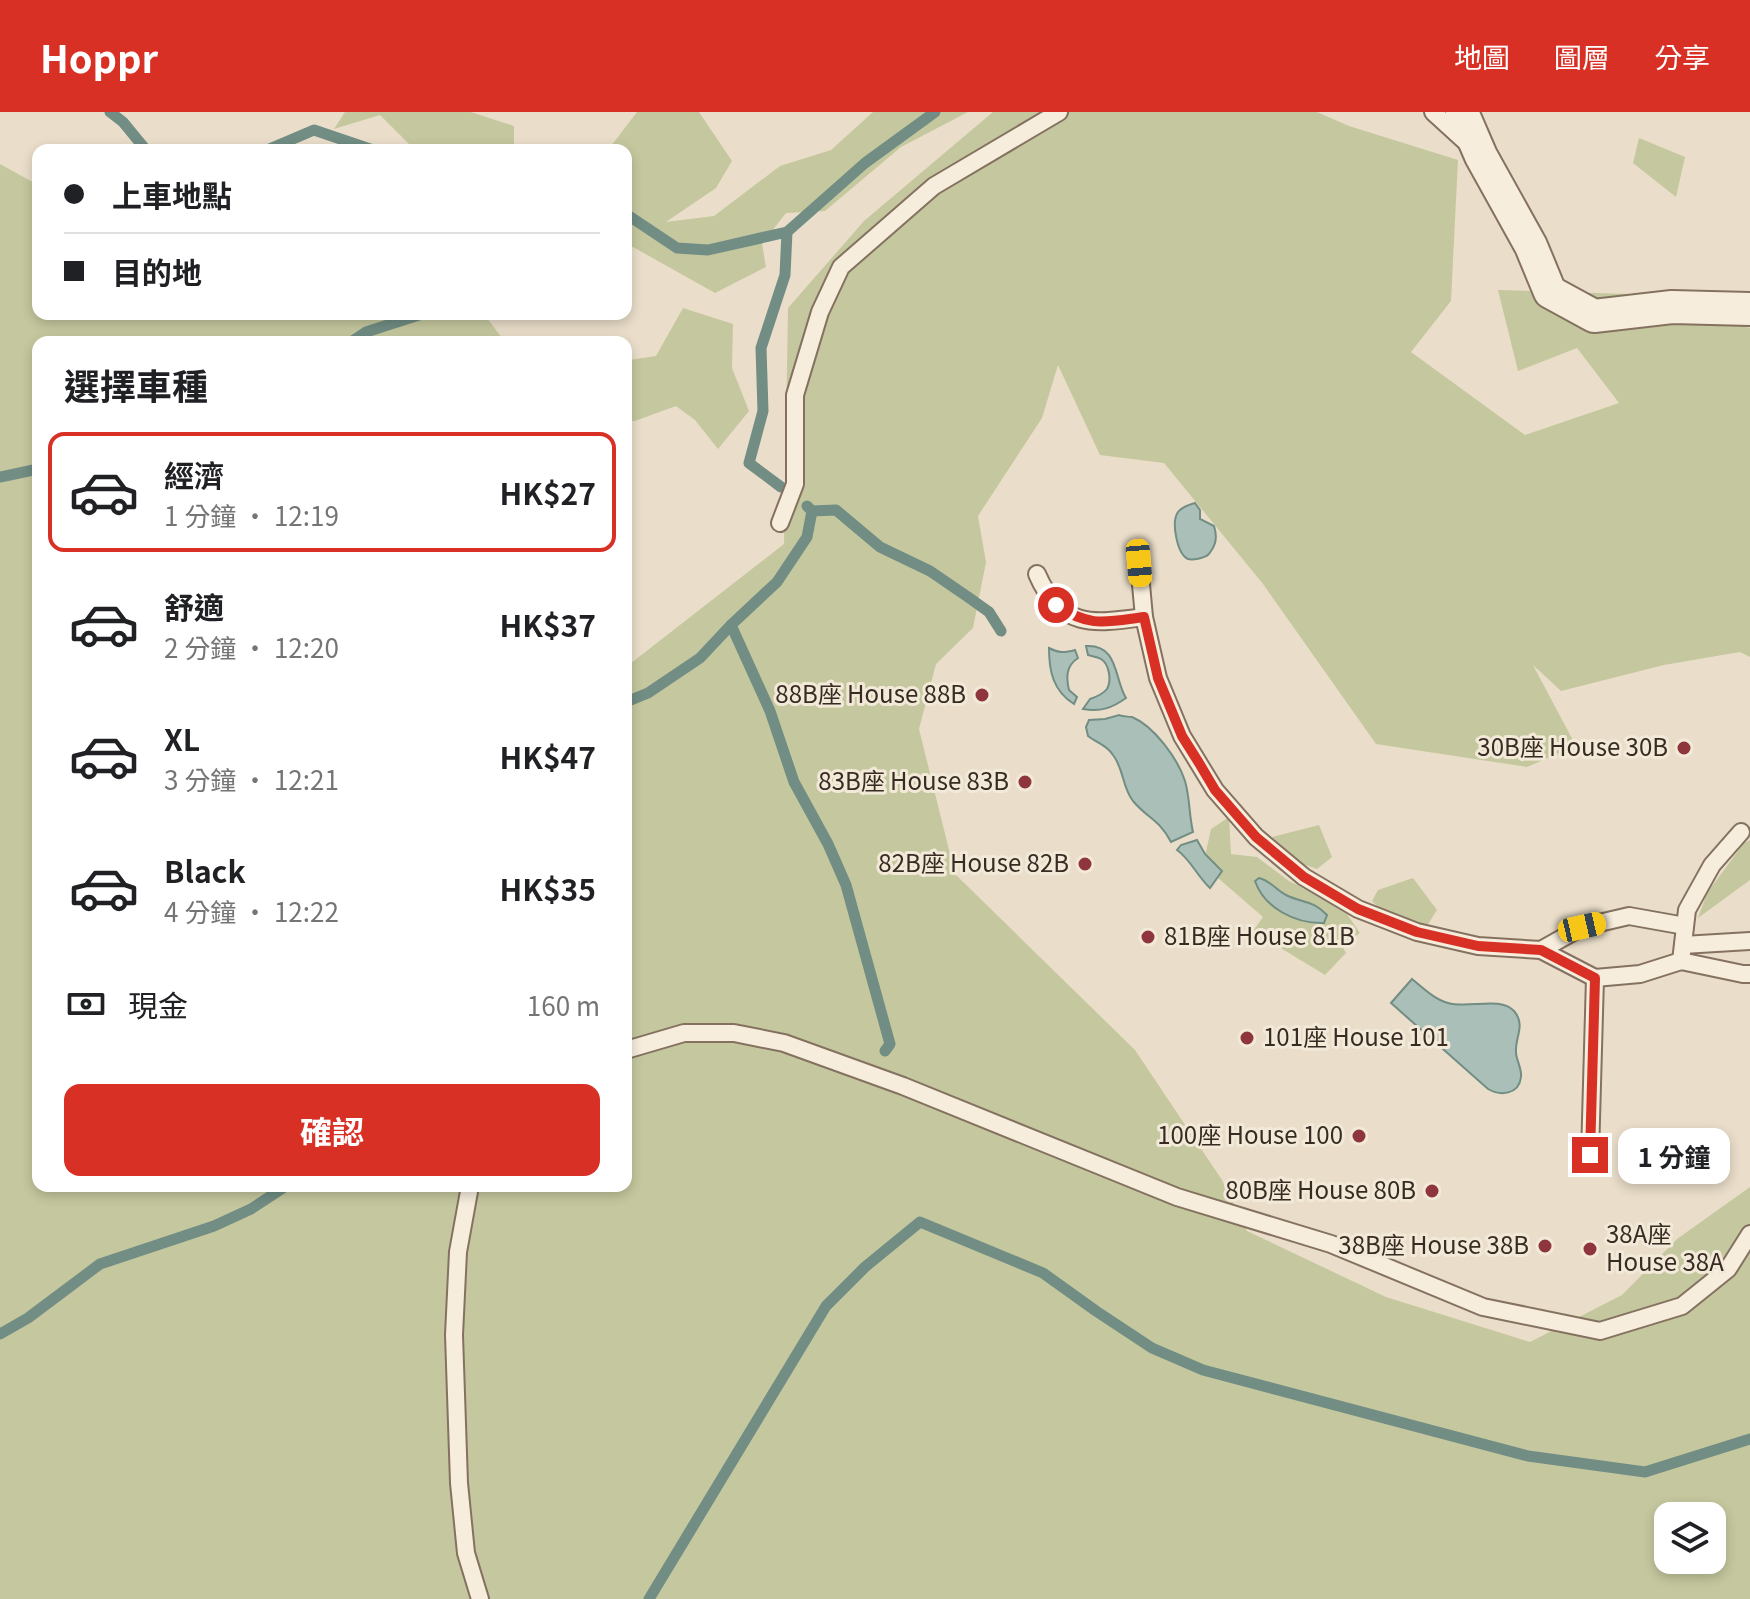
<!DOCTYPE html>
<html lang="zh-TW">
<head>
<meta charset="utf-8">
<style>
	:root { --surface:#fff; --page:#f6f6f6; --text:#202124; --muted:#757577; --line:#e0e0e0; --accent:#d93025 }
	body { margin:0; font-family:Georgia,"Noto Sans TC",serif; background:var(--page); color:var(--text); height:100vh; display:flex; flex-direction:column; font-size:30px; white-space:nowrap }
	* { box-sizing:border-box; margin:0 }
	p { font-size:26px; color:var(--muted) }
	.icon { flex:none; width:44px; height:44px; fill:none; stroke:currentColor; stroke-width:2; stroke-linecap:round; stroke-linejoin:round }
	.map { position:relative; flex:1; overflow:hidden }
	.drawer { position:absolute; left:32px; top:224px; width:600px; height:856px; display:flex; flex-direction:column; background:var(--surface); border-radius:16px; box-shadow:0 4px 12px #0003 }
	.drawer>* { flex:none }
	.banner { position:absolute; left:32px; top:32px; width:600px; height:176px; border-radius:16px; box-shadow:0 4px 12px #0003; display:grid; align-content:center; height:176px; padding:0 32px; background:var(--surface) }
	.buttons { position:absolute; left:1654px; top:1390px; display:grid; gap:16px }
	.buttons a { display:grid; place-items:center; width:72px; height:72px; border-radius:16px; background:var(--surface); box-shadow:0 4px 12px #0003; font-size:40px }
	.end { position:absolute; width:36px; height:36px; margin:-18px; border:10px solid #d93025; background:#fff; box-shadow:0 0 0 4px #fff }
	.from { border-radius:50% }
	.bubble { position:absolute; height:56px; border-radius:16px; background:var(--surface); box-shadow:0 4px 12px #0003; font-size:26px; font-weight:700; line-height:56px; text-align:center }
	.car { position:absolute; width:24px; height:48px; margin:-24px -12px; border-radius:10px; box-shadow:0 0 6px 2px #0007; background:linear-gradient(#f5c518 24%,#345 0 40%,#f5c518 0 76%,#345 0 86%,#f5c518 0) }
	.banner b { display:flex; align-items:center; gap:28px; height:76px; font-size:30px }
	.banner b+b { border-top:2px solid var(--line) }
	.banner i { width:20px; height:20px; background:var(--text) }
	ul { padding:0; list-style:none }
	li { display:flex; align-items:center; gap:24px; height:120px; margin:0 16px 12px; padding:0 16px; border:4px solid transparent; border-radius:16px }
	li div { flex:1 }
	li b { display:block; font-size:30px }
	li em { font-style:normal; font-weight:700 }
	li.selected { border-color:var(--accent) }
	li>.icon { width:72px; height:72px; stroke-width:1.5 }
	h2 { padding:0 32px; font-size:36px; line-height:96px }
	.pay { display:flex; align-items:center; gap:20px; height:88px; padding:0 32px; font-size:30px }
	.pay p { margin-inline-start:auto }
	.primary-button { display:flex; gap:16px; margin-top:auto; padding:16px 32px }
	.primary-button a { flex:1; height:92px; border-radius:16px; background:var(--accent); color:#fff; font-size:32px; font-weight:700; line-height:92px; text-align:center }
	header { display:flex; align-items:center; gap:48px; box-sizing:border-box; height:112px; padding:0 40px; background:var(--accent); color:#fff }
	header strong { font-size:38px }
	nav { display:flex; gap:44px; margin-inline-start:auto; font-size:28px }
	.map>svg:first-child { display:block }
</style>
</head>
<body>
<header>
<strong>Hoppr</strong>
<nav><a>地圖</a><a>圖層</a><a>分享</a></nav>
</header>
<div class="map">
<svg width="1750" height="1487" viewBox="0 0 1750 1487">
	<rect width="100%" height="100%" fill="#eadeca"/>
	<g fill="#c5c89e" fill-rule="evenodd">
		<path d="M 345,0 L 471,0 L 514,14 L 514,38 L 415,38 L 380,3 L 334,17 Z"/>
		<path d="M 637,0 L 699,0 L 732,49 L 716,76 L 666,110 L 714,104 L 780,54 L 831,38 L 873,0 L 968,0 L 901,35 L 825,99 L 786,101 L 762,132 L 766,155 L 715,181 L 633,135 L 626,137 L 626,38 L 608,38 Z"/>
		<path d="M 993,0 L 1317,0 L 1349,14 L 1458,48 L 1451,189 L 1411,240 L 1525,323 L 1619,291 L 1577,236 L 1518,259 L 1498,178 L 1661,183 L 1750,216 L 1750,545 L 1740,540 L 1664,553 L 1561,579 L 1533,553 L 1576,634 L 1527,655 L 1376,632 L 1263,472 L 1164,351 L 1100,343 L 1058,253 L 1042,306 L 978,404 L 986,450 L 973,516 L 936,552 L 919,617 L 955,762 L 1135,938 L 1222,1068 L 1247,1119 L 1386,1185 L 1530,1230 L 1622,1183 L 1677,1127 L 1750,1075 L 1750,1487 L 0,1487 L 0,52 L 38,73 L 38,202 L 484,202 L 505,230 L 38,230 L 38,1074 L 626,1074 L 626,555 L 784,432 L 788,196 L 864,109 ZM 1668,1404 L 1712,1404 L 1712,1448 L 1668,1448 Z"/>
		<path d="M 1639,26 L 1685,45 L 1676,85 L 1633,51 Z"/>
		<path d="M 683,196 L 733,212 L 732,256 L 749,299 L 718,337 L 695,308 L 676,294 L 635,309 L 626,309 L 626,255 L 629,248 L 656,244 Z"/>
		<path d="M 1229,705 L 1231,742 L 1257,745 L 1289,769 L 1323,786 L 1347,802 L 1360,821 L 1342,834 L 1346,841 L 1325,863 L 1253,819 L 1263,805 L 1203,753 L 1211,717 Z"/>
		<path d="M 1319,713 L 1332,745 L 1317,757 L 1289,747 L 1272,725 Z"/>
		<path d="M 1750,728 L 1750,768 L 1698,806 L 1707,781 L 1744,731 Z"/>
		<path d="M 1413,766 L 1437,798 L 1423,820 L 1401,818 L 1372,789 L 1378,778 Z"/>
	</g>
	<g fill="#aabfb8" stroke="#718d84" stroke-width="2">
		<path d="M 1195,391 L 1200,398 L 1200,407 L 1214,414 C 1217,423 1217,431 1211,439 C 1208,444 1207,444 1201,446 C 1198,447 1191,448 1188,447 C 1177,442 1171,410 1178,400 C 1182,395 1188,393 1195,391 Z"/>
		<path d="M 1086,534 C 1119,532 1114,567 1126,586 C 1112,596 1101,600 1083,597 L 1090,587 C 1096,585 1103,582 1107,577 C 1112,568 1109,552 1101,547 C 1097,545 1092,544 1088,543 Z"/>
		<path d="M 1049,536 C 1059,541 1064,541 1075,538 L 1078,546 C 1066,554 1066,565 1069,578 L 1077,585 L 1074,592 C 1053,579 1049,559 1049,536 Z"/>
		<path d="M 1119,603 C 1120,604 1131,605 1132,605 C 1154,614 1178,647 1185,669 C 1190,686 1189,703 1193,720 L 1171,730 C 1160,708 1147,706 1133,689 C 1122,675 1124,657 1113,643 C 1107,633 1097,631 1088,624 L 1086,615 L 1089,608 L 1105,607 Z"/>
		<path d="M 1197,728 L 1205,742 L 1222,759 L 1210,776 C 1197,764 1191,748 1177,738 L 1181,733 Z"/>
		<path d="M 1259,766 C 1271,769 1276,778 1286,783 C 1302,791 1313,788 1327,803 L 1324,811 C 1296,812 1264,796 1255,769 Z"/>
		<path d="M 1412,867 C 1423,876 1434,887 1448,891 C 1469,897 1500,884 1514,899 C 1526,913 1515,925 1516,940 C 1516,948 1522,956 1521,965 C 1519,983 1500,984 1488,977 L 1391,891 Z"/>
	</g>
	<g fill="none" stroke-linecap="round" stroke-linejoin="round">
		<g stroke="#718d84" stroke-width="11">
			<path d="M 110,0 L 123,10 L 146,38"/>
			<path d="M 267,38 L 314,18 L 373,38"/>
			<path d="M 626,102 L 677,136 L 708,138 L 787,120"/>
			<path d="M 351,230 L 366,220 L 422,202"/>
			<path d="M 0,365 L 38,357"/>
			<path d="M 781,375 L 749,351 L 763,299 L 761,236 L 785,163 L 787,120 L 865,51 L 935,0"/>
			<path d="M 812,399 L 836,398 L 880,435 L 930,459 L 968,485 L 989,500 L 1001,519"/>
			<path d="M 731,513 L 770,599 L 794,670 L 828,732 L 846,773 L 890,932 L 885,939"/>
			<path d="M 626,590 L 648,581 L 700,546 L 731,513 L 777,470 L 807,425 L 812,399 L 807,394"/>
			<path d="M 0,1222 L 28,1206 L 100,1152 L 214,1114 L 251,1097 L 286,1074"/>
			<path d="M 649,1487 L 826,1194 L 865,1155 L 920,1110 L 1043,1161 L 1096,1199 L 1152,1236 L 1203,1258 L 1528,1344 L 1645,1360 L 1750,1327"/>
		</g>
		<defs>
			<g id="service">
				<path d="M 1433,0 L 1467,31"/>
				<path d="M 780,411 L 795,372 L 795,283 L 820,200 L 841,155 L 934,74 L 1059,0"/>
				<path d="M 1139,451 L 1144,505 L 1158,566 L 1182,624 L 1215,678 L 1256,725 L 1304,765 L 1358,797 L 1417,820 L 1478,834 L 1541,838 L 1595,866 L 1640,862 L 1681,849 L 1743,862 L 1750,862"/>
				<path d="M 1037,462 C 1061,517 1093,512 1144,505"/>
				<path d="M 1683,833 L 1750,829"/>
				<path d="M 1541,838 L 1582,815 L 1629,804 L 1685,814"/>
				<path d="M 1681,849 L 1687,798 L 1712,753 L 1741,720"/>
				<path d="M 626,938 L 684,921 L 734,921 L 784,931 L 903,974 L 1177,1085 L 1331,1132 L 1483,1195 L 1600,1219 L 1682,1194 L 1728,1157 L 1750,1122"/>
				<path d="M 1590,1043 L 1595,866"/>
				<path d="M 470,1074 L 458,1140 L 454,1223 L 459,1371 L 466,1441 L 480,1487"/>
			</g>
			<path id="minor" d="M 1462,0 L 1481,44 L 1531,134 L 1550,180 L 1594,204 L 1672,195 L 1750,197"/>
		</defs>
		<use href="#service" stroke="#857160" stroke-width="20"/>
		<use href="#minor" stroke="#857160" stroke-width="36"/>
		<use href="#service" stroke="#f6eddc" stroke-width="16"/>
		<use href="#minor" stroke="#f6eddc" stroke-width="32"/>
	</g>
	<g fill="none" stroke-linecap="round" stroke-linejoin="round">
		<path stroke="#d93025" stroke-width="10" d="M 1056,493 C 1090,516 1106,510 1144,505 L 1158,566 L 1182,624 L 1199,651 L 1215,678 L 1256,725 L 1304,765 L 1358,797 L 1417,820 L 1478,834 L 1541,838 L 1595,866 L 1590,1043"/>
	</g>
	<g fill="#8e363c" stroke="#f2e9d8" stroke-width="3">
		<circle cx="982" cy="583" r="8"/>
		<circle cx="1684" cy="636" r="8"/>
		<circle cx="1025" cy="670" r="8"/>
		<circle cx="1085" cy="752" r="8"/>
		<circle cx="1148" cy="825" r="8"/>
		<circle cx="1247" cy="926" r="8"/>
		<circle cx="1359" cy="1024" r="8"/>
		<circle cx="1432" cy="1079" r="8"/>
		<circle cx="1545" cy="1134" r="8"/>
		<circle cx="1590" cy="1137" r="8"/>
	</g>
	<g text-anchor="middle" stroke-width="6" stroke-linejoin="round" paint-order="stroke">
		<g font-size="24" fill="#372b22" stroke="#f2e9d8" text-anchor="end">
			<text x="966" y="591">88B座 House 88B</text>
			<text x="1668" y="644">30B座 House 30B</text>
			<text x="1009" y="678">83B座 House 83B</text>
			<text x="1069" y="760">82B座 House 82B</text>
			<text x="1164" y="833" text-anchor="start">81B座 House 81B</text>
			<text x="1263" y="934" text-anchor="start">101座 House 101</text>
			<text x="1343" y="1032">100座 House 100</text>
			<text x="1416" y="1087">80B座 House 80B</text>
			<text x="1606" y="1131" text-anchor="start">38A座<tspan x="1606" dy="28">House 38A</tspan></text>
			<text x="1529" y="1142">38B座 House 38B</text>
		</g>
	</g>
</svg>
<div class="buttons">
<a><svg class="icon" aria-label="layers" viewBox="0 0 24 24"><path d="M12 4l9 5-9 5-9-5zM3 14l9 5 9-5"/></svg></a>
</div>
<i class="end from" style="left:1056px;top:493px"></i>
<i class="end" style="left:1590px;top:1043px"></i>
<div class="bubble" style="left:1618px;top:1016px;width:112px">1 分鐘</div>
<i class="car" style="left:1139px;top:451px;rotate:175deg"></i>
<i class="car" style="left:1582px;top:815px;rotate:77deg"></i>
<div class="banner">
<b><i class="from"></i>上車地點</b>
<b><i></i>目的地</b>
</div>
<section class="drawer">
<h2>選擇車種</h2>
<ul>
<li class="selected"><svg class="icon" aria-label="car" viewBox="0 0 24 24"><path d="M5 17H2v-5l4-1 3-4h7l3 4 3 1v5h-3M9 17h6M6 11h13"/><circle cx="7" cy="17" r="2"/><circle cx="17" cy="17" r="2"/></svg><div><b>經濟</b><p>1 分鐘 · 12:19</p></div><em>HK$27</em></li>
<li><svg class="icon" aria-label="car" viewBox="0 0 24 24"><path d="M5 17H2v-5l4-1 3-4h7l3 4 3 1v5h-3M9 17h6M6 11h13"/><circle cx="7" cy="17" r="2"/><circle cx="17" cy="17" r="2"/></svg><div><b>舒適</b><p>2 分鐘 · 12:20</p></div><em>HK$37</em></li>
<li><svg class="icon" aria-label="car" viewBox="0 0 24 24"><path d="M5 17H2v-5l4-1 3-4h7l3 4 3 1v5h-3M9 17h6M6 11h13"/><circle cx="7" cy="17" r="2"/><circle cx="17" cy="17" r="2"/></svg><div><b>XL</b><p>3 分鐘 · 12:21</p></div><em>HK$47</em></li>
<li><svg class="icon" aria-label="car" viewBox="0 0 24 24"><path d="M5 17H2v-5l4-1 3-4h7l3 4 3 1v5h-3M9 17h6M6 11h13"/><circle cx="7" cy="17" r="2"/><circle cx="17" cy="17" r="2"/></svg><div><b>Black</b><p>4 分鐘 · 12:22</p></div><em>HK$35</em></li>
</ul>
<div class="pay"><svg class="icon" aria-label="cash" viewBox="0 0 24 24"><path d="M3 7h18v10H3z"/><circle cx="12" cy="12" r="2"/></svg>現金<p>160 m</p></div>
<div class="primary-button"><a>確認</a></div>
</section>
</div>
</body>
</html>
